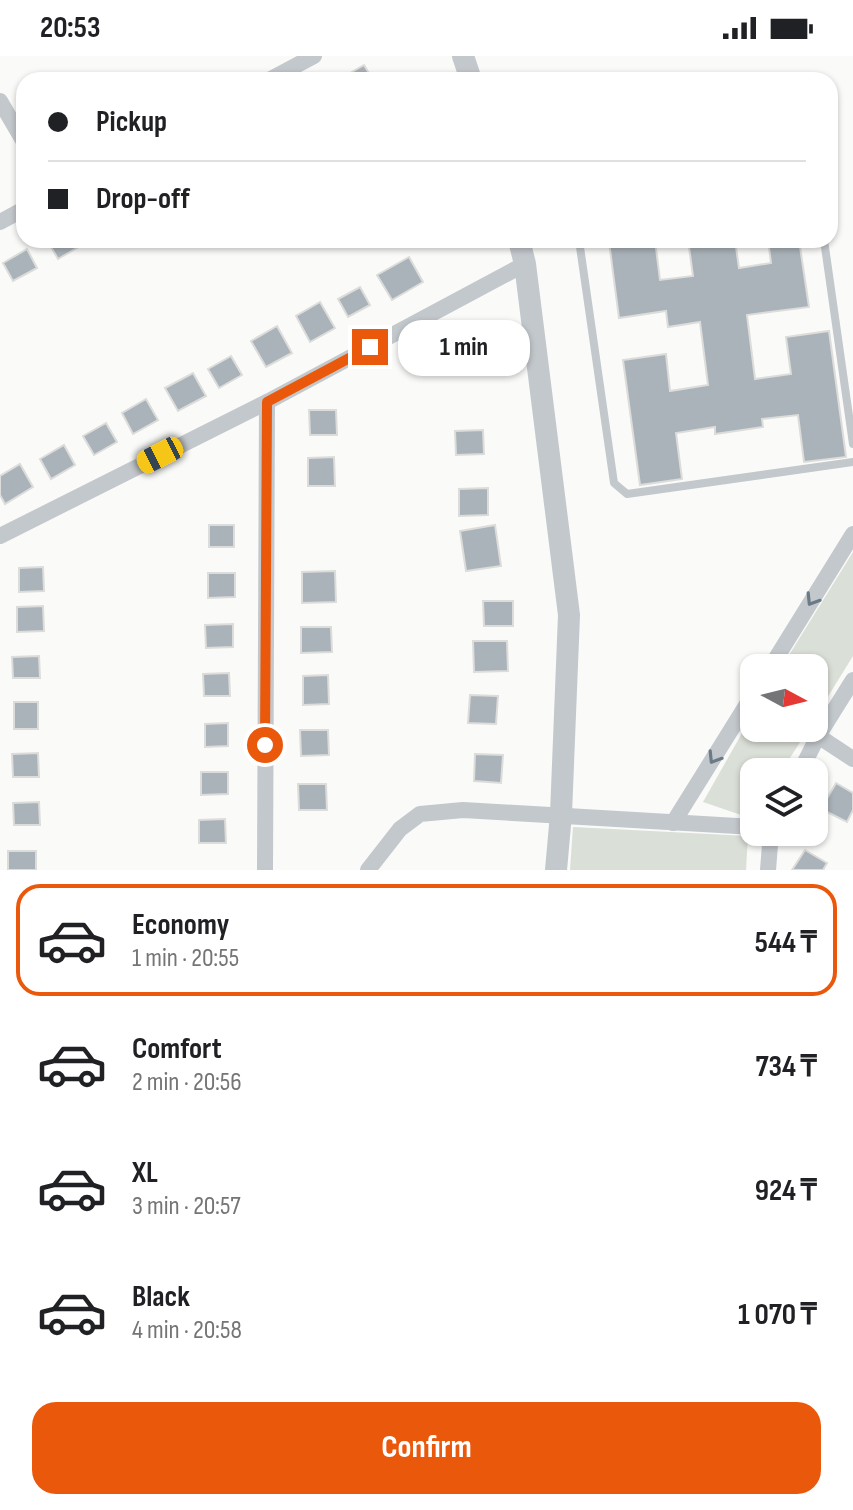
<!DOCTYPE html>
<html lang="en">
<head>
<meta charset="utf-8">
<style>
	:root { --surface:#fff; --page:#f2f2f2; --text:#202124; --muted:#757577; --line:#e0e0e0; --accent:#ea580c }
	body { margin:0; font-family:"Sofia Sans Condensed",sans-serif; background:var(--page); color:var(--text); height:100vh; display:flex; flex-direction:column; font-size:30px; white-space:nowrap }
	* { box-sizing:border-box; margin:0 }
	p { font-size:26px; color:var(--muted) }
	.icon { flex:none; width:44px; height:44px; fill:none; stroke:currentColor; stroke-width:2; stroke-linecap:round; stroke-linejoin:round }
	.map { position:relative; height:814px; overflow:hidden }
	.panel { display:flex; flex-direction:column; background:var(--surface); flex:1 }
	.panel>* { flex:none }
	.top-card { position:absolute; left:16px; top:16px; width:822px; height:176px; border-radius:24px; box-shadow:0 2px 6px #0004; display:grid; align-content:center; height:176px; padding:0 32px; background:var(--surface) }
	.needle { width:52px; rotate:97deg }
	.fabs { position:absolute; left:740px; top:598px; display:grid; gap:16px }
	.fabs a { display:grid; place-items:center; width:88px; height:88px; border-radius:16px; background:var(--surface); box-shadow:0 2px 6px #0004; font-size:40px }
	.end { position:absolute; width:36px; height:36px; margin:-18px; border:10px solid #ea580c; background:#fff; box-shadow:0 0 0 4px #fff }
	.from { border-radius:50% }
	.bubble { position:absolute; height:56px; border-radius:24px; background:var(--surface); box-shadow:0 2px 6px #0004; font-size:26px; font-weight:700; line-height:56px; text-align:center }
	.car { position:absolute; width:24px; height:48px; margin:-24px -12px; border-radius:10px; box-shadow:0 0 6px 2px #0007; background:linear-gradient(#f5c518 24%,#345 0 40%,#f5c518 0 76%,#345 0 86%,#f5c518 0) }
	.top-card b { display:flex; align-items:center; gap:28px; height:76px; font-size:30px }
	.top-card b+b { border-top:2px solid var(--line) }
	.top-card i { width:20px; height:20px; background:var(--text) }
	ul { padding:14px 0 0; list-style:none }
	li { display:flex; align-items:center; gap:24px; height:112px; margin:0 16px 12px; padding:0 16px; border:4px solid transparent; border-radius:24px }
	li div { flex:1 }
	li b { display:block; font-size:30px }
	li em { font-style:normal; font-weight:700 }
	li.active { border-color:var(--accent) }
	li>.icon { width:72px; height:72px; stroke-width:1.5 }
	.primary-button { display:flex; gap:16px; margin-top:auto; padding:16px 32px }
	.primary-button a { flex:1; height:92px; border-radius:24px; background:var(--accent); color:#fff; font-size:32px; font-weight:700; line-height:92px; text-align:center }
	.status { display:flex; justify-content:space-between; align-items:center; height:56px; padding:0 40px; background:var(--surface); direction:ltr }
	.status svg { height:22px; fill:currentColor }
	.map>svg:first-child { display:block }
</style>
</head>
<body>
<div class="status"><b>20:53</b><svg viewBox="0 0 49 12"><path d="M0 12V9h3v3zM5 12V6h3v6zM10 12V3h3v9zM15 12V0h3v12zM26 1h20v11H26zM47 4h2v5h-2z"/></svg></div>
<div class="map">
<svg width="853" height="814" viewBox="0 0 853 814">
	<rect width="100%" height="100%" fill="#fafaf8"/>
	<g fill="#dadfd7">
		<path d="M 853,496 L 853,600 L 814,663 L 814,612 L 781,612 Z"/>
		<path d="M 754,656 L 754,672 L 809,672 L 781,716 L 754,716 L 753,763 L 703,746 Z"/>
		<path d="M 573,771 L 748,780 L 746,814 L 570,814 Z"/>
	</g>
	<g fill="#aab3b9" stroke="#dcdcda" stroke-width="2">
		<path d="M 364,9 L 373,24 L 348,24 L 345,20 Z"/>
		<path d="M 47,184 L 79,184 L 82,189 L 58,203 Z"/>
		<path d="M 624,184 L 655,184 L 660,224 L 693,220 L 688,184 L 735,184 L 739,212 L 771,207 L 768,184 L 799,184 L 809,251 L 747,259 L 755,323 L 791,318 L 786,281 L 829,275 L 846,401 L 804,406 L 798,359 L 762,363 L 763,371 L 715,378 L 715,371 L 676,377 L 682,423 L 640,429 L 623,304 L 666,298 L 670,335 L 708,329 L 700,266 L 668,271 L 666,255 L 619,262 L 609,186 Z"/>
		<path d="M 27,193 L 37,212 L 13,225 L 3,207 Z"/>
		<path d="M 409,201 L 423,226 L 392,244 L 377,219 Z"/>
		<path d="M 360,231 L 370,249 L 348,261 L 338,243 Z"/>
		<path d="M 320,246 L 335,272 L 310,286 L 296,260 Z"/>
		<path d="M 277,270 L 292,297 L 266,311 L 251,285 Z"/>
		<path d="M 464,283 L 465,310 L 446,310 L 446,284 Z"/>
		<path d="M 231,300 L 242,319 L 219,332 L 208,313 Z"/>
		<path d="M 193,317 L 206,340 L 178,355 L 165,332 Z"/>
		<path d="M 146,343 L 158,364 L 133,378 L 122,357 Z"/>
		<path d="M 309,354 L 336,354 L 337,379 L 310,379 Z"/>
		<path d="M 106,367 L 117,386 L 94,399 L 83,380 Z"/>
		<path d="M 483,374 L 484,398 L 456,399 L 455,375 Z"/>
		<path d="M 64,389 L 75,409 L 51,423 L 40,403 Z"/>
		<path d="M 334,401 L 335,430 L 308,430 L 308,402 Z"/>
		<path d="M 20,408 L 33,431 L 5,448 L 0,439 L 0,420 Z"/>
		<path d="M 488,432 L 488,459 L 459,460 L 459,433 Z"/>
		<rect x="209" y="469" width="25" height="22"/>
		<path d="M 495,469 L 501,510 L 466,515 L 460,475 Z"/>
		<path d="M 43,511 L 44,535 L 19,536 L 19,512 Z"/>
		<path d="M 335,515 L 336,546 L 302,547 L 302,516 Z"/>
		<path d="M 208,517 L 235,517 L 235,541 L 208,542 Z"/>
		<path d="M 483,545 L 513,545 L 513,570 L 484,570 Z"/>
		<path d="M 43,550 L 44,575 L 17,576 L 17,551 Z"/>
		<path d="M 233,568 L 233,591 L 206,592 L 205,569 Z"/>
		<path d="M 301,571 L 331,571 L 332,596 L 301,597 Z"/>
		<path d="M 473,585 L 507,585 L 508,615 L 474,616 Z"/>
		<path d="M 39,600 L 40,622 L 13,622 L 12,601 Z"/>
		<path d="M 229,617 L 230,640 L 204,640 L 203,618 Z"/>
		<path d="M 328,619 L 329,648 L 303,649 L 303,620 Z"/>
		<path d="M 470,639 L 498,640 L 496,668 L 468,667 Z"/>
		<rect x="14" y="646" width="24" height="27"/>
		<path d="M 228,667 L 228,690 L 205,691 L 205,668 Z"/>
		<path d="M 300,674 L 328,674 L 329,699 L 301,700 Z"/>
		<path d="M 38,697 L 39,721 L 13,721 L 12,698 Z"/>
		<path d="M 475,698 L 503,699 L 501,727 L 474,725 Z"/>
		<path d="M 201,716 L 228,716 L 228,738 L 201,739 Z"/>
		<path d="M 836,727 L 853,737 L 853,754 L 847,766 L 821,753 Z"/>
		<path d="M 298,728 L 326,728 L 327,754 L 299,754 Z"/>
		<path d="M 39,746 L 40,769 L 14,769 L 13,747 Z"/>
		<path d="M 225,763 L 226,787 L 199,787 L 199,764 Z"/>
		<path d="M 805,794 L 827,807 L 823,814 L 792,814 Z"/>
		<rect x="8" y="795" width="28" height="19"/>
	</g>
	<g fill="none" stroke-linecap="round" stroke-linejoin="round">
		<g stroke="#c3c8cc" stroke-width="8">
			<path d="M 579,184 L 614,427 L 627,438 L 853,406"/>
			<path d="M 824,184 L 853,388"/>
		</g>
		<g stroke="#c3c8cc" stroke-width="16">
			<path d="M 269,24 L 314,0"/>
			<path d="M 0,45 L 24,86"/>
			<path d="M 0,166 L 24,153"/>
			<path d="M 0,480 L 267,346 L 525,208"/>
			<path d="M 770,612 L 853,478"/>
			<path d="M 818,680 L 853,703"/>
			<path d="M 800,716 L 818,680 L 853,624"/>
			<path d="M 673,767 L 754,637"/>
			<path d="M 265,814 L 267,346"/>
			<path d="M 368,814 L 400,773 L 420,758 L 463,754 L 754,771"/>
			<path d="M 768,814 L 771,776"/>
		</g>
		<g stroke="#c3c8cc" stroke-width="22">
			<path d="M 463,0 L 471,24"/>
			<path d="M 519,184 L 525,208 L 569,559 L 561,758 L 556,814"/>
		</g>
	</g>
	<defs><path id="oneway-chevron" d="M-2-3.5L2.5 0L-2 3.5" fill="none" stroke-width="1.6" stroke-linecap="round" stroke-linejoin="round" transform="scale(2)"/></defs>
	<g stroke="#6a7a87">
		<use href="#oneway-chevron" transform="translate(812 544) rotate(122)"/>
		<use href="#oneway-chevron" transform="translate(714 702) rotate(122)"/>
	</g>
	<g fill="none" stroke-linecap="round" stroke-linejoin="round">
		<path stroke="#ea580c" stroke-width="10" d="M 265,689 L 267,346 L 370,291"/>
	</g>
</svg>
<div class="fabs">
<a><svg class="needle" viewBox="-14 -14 28 28"><path d="M0-13l5 13h-10z" fill="#e53935"/><path d="M0 13l5-13h-10z" fill="#757577"/></svg></a>
<a><svg class="icon" aria-label="layers" viewBox="0 0 24 24"><path d="M12 4l9 5-9 5-9-5zM3 14l9 5 9-5"/></svg></a>
</div>
<i class="end from" style="left:265px;top:689px"></i>
<i class="end" style="left:370px;top:291px"></i>
<div class="bubble" style="left:398px;top:264px;width:132px">1 min</div>
<i class="car" style="left:160px;top:399px;rotate:243deg"></i>
<div class="top-card">
<b><i class="from"></i>Pickup</b>
<b><i></i>Drop-off</b>
</div>
</div>
<section class="panel">
<ul>
<li class="active"><svg class="icon" aria-label="car" viewBox="0 0 24 24"><path d="M5 17H2v-5l4-1 3-4h7l3 4 3 1v5h-3M9 17h6M6 11h13"/><circle cx="7" cy="17" r="2"/><circle cx="17" cy="17" r="2"/></svg><div><b>Economy</b><p>1 min · 20:55</p></div><em>544 ₸</em></li>
<li><svg class="icon" aria-label="car" viewBox="0 0 24 24"><path d="M5 17H2v-5l4-1 3-4h7l3 4 3 1v5h-3M9 17h6M6 11h13"/><circle cx="7" cy="17" r="2"/><circle cx="17" cy="17" r="2"/></svg><div><b>Comfort</b><p>2 min · 20:56</p></div><em>734 ₸</em></li>
<li><svg class="icon" aria-label="car" viewBox="0 0 24 24"><path d="M5 17H2v-5l4-1 3-4h7l3 4 3 1v5h-3M9 17h6M6 11h13"/><circle cx="7" cy="17" r="2"/><circle cx="17" cy="17" r="2"/></svg><div><b>XL</b><p>3 min · 20:57</p></div><em>924 ₸</em></li>
<li><svg class="icon" aria-label="car" viewBox="0 0 24 24"><path d="M5 17H2v-5l4-1 3-4h7l3 4 3 1v5h-3M9 17h6M6 11h13"/><circle cx="7" cy="17" r="2"/><circle cx="17" cy="17" r="2"/></svg><div><b>Black</b><p>4 min · 20:58</p></div><em>1 070 ₸</em></li>
</ul>
<div class="primary-button"><a>Confirm</a></div>
</section>
</body>
</html>
